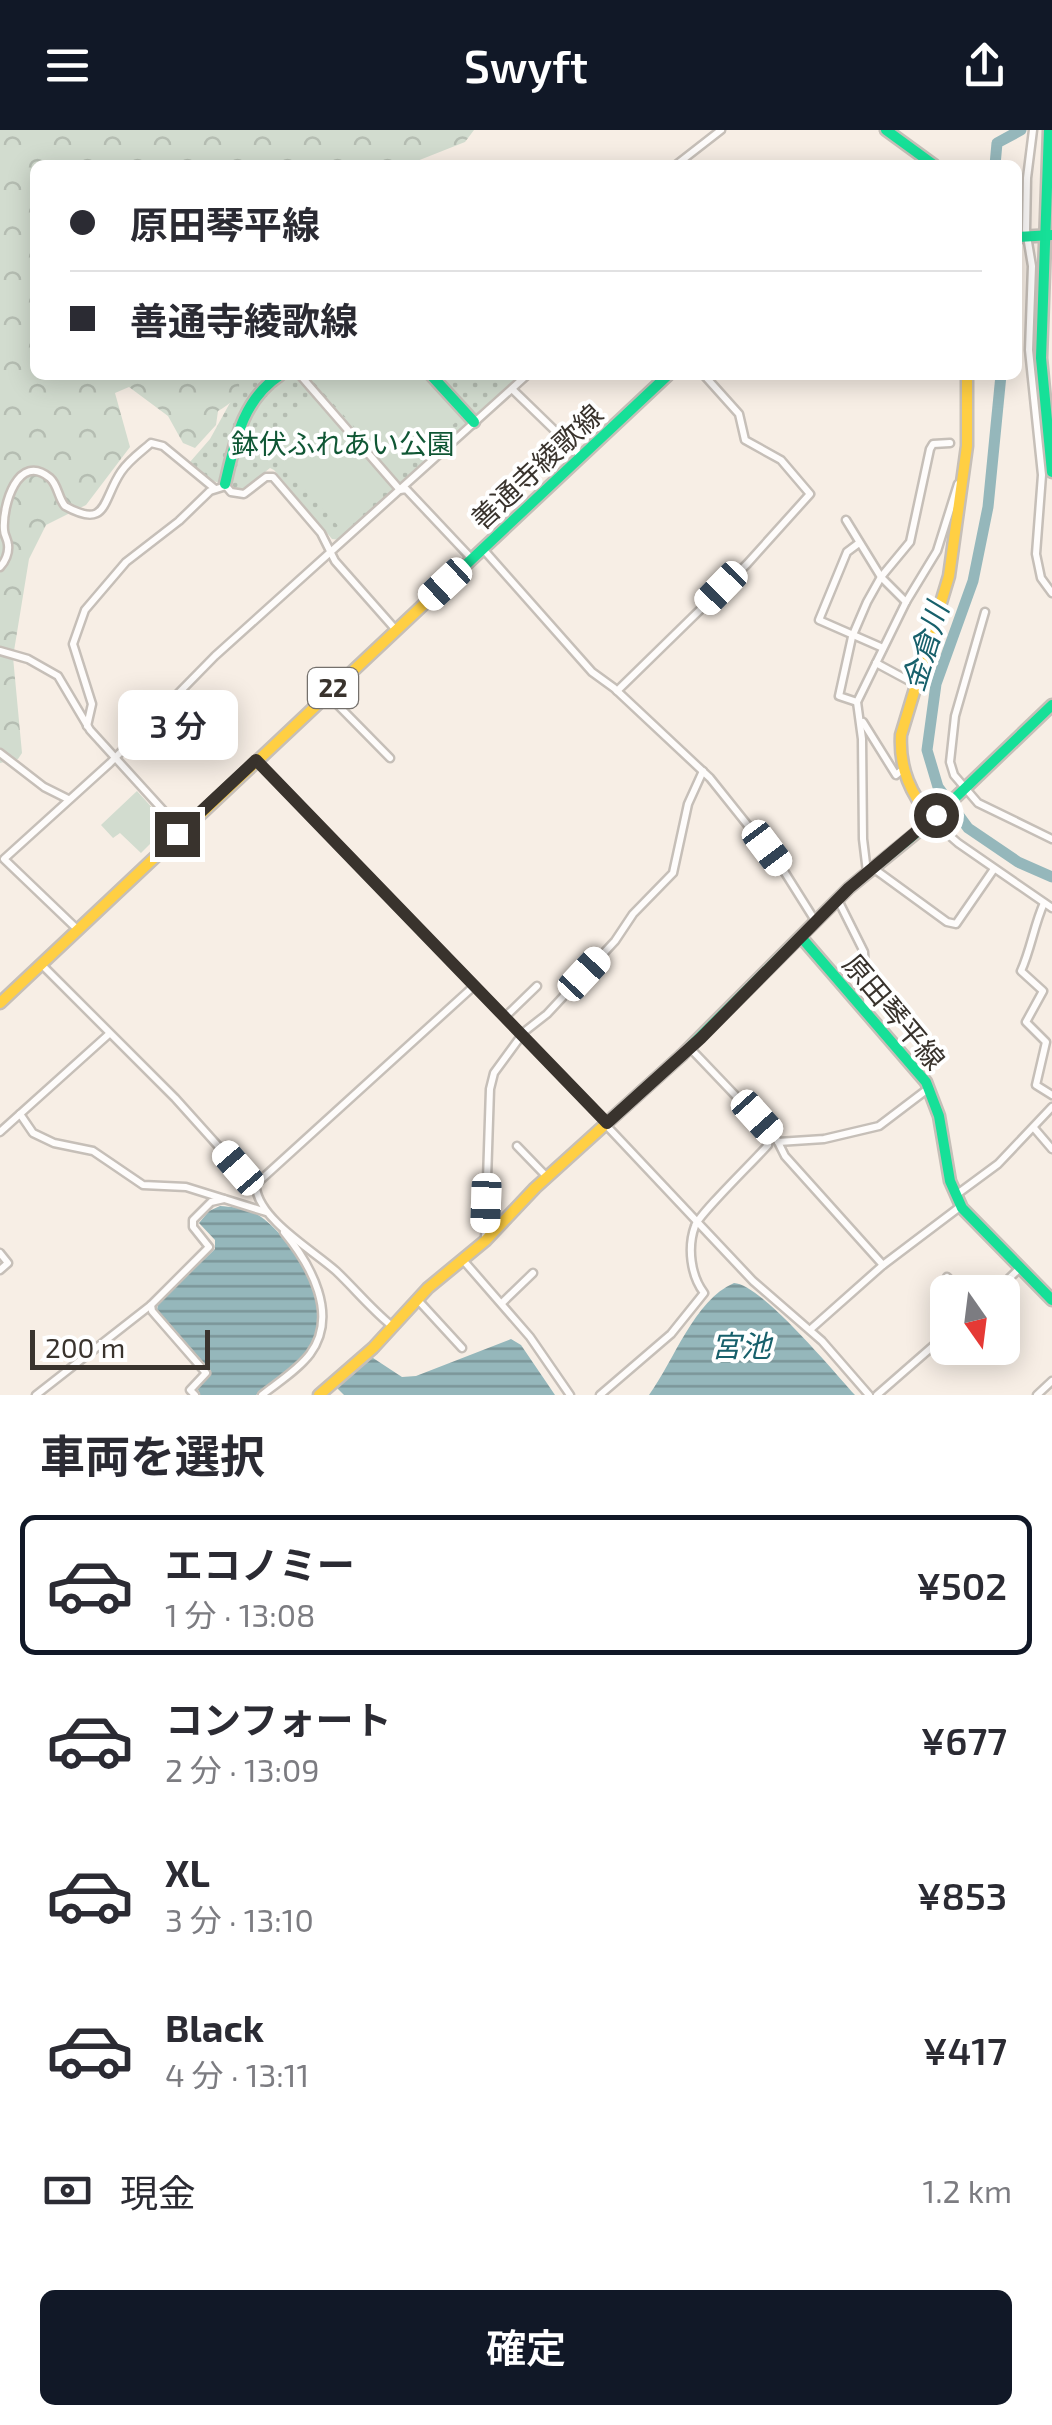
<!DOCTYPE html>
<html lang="ja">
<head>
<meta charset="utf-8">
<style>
	:root { --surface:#fff; --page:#f7f7f7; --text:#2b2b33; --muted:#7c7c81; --line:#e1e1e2; --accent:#111827 }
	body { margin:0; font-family:"Exo 2","Noto Sans JP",sans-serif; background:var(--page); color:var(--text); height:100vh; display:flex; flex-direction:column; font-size:38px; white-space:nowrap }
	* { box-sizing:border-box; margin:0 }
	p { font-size:32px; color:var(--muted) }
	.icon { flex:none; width:55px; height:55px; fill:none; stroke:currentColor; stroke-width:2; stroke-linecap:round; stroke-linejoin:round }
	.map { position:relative; height:1265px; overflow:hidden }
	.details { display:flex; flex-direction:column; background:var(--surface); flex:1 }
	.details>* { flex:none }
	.hud { position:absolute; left:30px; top:30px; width:992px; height:220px; border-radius:15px; box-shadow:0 5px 25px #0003; display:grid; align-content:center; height:220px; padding:0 40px; background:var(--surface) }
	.needle { width:65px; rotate:166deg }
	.tools { position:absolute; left:930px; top:1145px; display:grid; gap:20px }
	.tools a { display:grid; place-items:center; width:90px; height:90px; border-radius:15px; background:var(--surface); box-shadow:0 5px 25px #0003; font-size:50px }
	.scale { position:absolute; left:30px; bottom:25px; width:180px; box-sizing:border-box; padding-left:10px; border:5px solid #39332d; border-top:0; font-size:28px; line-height:35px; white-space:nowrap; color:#39332d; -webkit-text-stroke:8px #fff; paint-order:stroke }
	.end { position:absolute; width:45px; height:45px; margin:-22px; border:12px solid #39332d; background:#fff; box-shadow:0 0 0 5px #fff }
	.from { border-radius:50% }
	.bubble { position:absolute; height:70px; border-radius:15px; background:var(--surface); box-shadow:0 5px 25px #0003; font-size:32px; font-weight:600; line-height:70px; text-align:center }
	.car { position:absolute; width:30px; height:60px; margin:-30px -15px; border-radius:12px; box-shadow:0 0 8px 2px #0007; background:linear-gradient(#fff 24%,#345 0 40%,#fff 0 76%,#345 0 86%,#fff 0) }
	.hud b { display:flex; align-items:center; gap:35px; height:95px; font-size:38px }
	.hud b+b { border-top:2px solid var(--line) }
	.hud i { width:25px; height:25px; background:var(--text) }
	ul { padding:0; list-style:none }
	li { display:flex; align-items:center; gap:30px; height:140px; margin:0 20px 15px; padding:0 20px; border:5px solid transparent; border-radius:15px }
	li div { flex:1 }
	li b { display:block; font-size:38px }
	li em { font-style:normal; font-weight:600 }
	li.on { border-color:var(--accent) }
	li>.icon { width:90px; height:90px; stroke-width:1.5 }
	h2 { padding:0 40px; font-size:45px; line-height:120px }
	.pay { display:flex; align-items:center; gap:25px; height:110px; padding:0 40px; font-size:38px }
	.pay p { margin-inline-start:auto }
	.cta { display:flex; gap:20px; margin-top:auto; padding:20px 40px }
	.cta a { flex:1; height:115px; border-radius:15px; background:var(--accent); color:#fff; font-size:40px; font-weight:600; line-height:115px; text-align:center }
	header { display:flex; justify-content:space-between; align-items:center; height:130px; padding:0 40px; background:var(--accent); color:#fff; font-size:45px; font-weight:600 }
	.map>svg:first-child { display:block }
</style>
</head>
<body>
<header><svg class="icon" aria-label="menu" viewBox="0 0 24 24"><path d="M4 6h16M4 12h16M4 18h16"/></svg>Swyft<svg class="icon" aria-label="share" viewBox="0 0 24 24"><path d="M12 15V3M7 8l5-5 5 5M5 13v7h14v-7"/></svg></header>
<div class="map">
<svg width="1052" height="1265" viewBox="0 0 1052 1265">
	<defs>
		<pattern id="grass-dots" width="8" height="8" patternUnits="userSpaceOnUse" patternTransform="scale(2.5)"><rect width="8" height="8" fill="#d2dccf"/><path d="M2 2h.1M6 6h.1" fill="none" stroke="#b5bdb2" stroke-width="1.8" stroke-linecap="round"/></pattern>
		<pattern id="forest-crowns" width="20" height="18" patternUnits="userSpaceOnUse" patternTransform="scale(2.5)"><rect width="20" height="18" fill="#d2dccf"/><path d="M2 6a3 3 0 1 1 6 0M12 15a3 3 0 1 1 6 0" fill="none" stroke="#b5bdb2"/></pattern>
		<pattern id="water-rules" width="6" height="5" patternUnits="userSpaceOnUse" patternTransform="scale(2.5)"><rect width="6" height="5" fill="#95b7bb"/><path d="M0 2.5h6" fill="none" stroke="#7b9598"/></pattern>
	</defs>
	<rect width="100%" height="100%" fill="#f7eee5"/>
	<path fill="url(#grass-dots)" d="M 226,245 L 522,245 L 341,410 L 332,409 L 274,340 L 270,338 L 243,360 L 210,350 L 190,332 L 210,309 L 237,260 Z"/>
	<path fill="url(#forest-crowns)" d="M 0,0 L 474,0 L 465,12 L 407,35 L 35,35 L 35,245 L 237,245 C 244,264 233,272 218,281 L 216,295 L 195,318 L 183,313 L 168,286 L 129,257 L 115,263 L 130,317 L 86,375 L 46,395 L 29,429 L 13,527 L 22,623 L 18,629 L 0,633 Z"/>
	<g fill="#d2dccf">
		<path d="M 314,245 L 417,245 L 457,291 L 398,345 L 310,248 Z"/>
		<path d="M 312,265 L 388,351 L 340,398 L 263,312 Z"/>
		<path d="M 137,661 L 165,692 L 163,701 L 141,723 L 120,703 L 113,708 L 101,695 Z"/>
	</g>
	<g fill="url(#water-rules)">
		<path d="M 220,1076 C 230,1077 242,1077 251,1081 C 285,1096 331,1169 317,1205 C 307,1232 278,1249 256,1265 L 200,1265 L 196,1254 L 210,1245 L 211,1241 L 157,1180 L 158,1174 L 215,1119 L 215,1110 L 199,1093 L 209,1081 Z"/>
		<path d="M 734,1153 C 761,1154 834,1242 855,1265 L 649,1265 C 674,1231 694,1170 734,1153 Z"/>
		<path d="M 511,1209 L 521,1215 L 555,1265 L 344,1265 L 336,1257 L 370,1226 L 402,1247 L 416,1246 Z"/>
	</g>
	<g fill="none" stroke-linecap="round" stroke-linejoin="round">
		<g stroke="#95b7bb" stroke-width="11">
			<path d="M 995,35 L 997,13 L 1021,0"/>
			<path d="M 1001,245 L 988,377 L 973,451 L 936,554 L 927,620 L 938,657 L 968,698 L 1018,732 L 1052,747"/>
		</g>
		<defs>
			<g id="street">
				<path d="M 1033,0 L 1027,48 L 1026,100 L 1032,136 L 1029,220 L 1042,345 L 1036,424 L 1041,448 L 1052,463"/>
				<path d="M 676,35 L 721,0"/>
				<path d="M 300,245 L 400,360 L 406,359 L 472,429"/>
				<path d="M 512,259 L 581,326"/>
				<path d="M 226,356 L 231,362 L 244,364 L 266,347 L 273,347 L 321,403 L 335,431 L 396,500"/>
				<path d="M 846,390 L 881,447 L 906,472"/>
				<path d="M 859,413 L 847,422 L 819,490 L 883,518"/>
				<path d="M 483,419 L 592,542 L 614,558 L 710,648 L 782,738 L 816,792"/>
				<path d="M 0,437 C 5,432 9,423 8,415 C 8,410 4,405 4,400 C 2,376 18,321 50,348 C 58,355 58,368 65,376 C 108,400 102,370 121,342 C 129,330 141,322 151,313 L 163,316 L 214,358"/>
				<path d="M 985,482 L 955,586 L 950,632 L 954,645 L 978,673 L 1052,709"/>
				<path d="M 0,521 L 28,529 L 58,546 L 90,600 L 181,700"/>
				<path d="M 876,533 L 915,554"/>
				<path d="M 617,561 L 747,434 L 810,364 L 781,330 L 745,310 L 739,284 L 704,245"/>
				<path d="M 328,565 L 390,628"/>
				<path d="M 857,572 L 839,566 L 852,507 L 867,472 L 881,447 L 910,412 L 930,319 L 933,314 L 950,313"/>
				<path d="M 863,592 L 896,645 L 902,640"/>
				<path d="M 87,596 L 92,574 L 73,514 L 85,480 L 126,432 L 179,391 L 210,361 L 226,356"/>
				<path d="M 0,623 L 44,657 L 68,669"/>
				<path d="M 257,631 L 607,993"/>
				<path d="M 932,690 L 958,713 L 1052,778"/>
				<path d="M 873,738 L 947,792 L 956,794 L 994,739"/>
				<path d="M 867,742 L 863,709 L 862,609 L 857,572 L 906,472 L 937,421 L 958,354"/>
				<path d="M 838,770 L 864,822 L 868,883"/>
				<path d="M 1044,773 C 1034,795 1031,819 1021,841 L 1043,861 L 1026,892 L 1046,912 L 1036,955 L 1052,965"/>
				<path d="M 77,799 L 4,729 L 110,633 L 215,526 L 527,245"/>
				<path d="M 41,834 L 175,968 L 256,1058 C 260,1090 314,1121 336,1141 C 355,1159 371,1179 392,1196"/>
				<path d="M 505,887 L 537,856"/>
				<path d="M 690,918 L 776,1008 L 785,1026 L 883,1135"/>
				<path d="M 20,984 L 33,1003 L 54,1013 L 93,1021 L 143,1055 L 186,1057 L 266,1082"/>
				<path d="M 605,994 L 753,1151 L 822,1211 L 869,1265"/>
				<path d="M 1034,998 L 1052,1019"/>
				<path d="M 0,1002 L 109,904"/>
				<path d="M 778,1012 L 824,1009 L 879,996 L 929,958"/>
				<path d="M 517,1016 L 547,1047"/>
				<path d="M 254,1056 L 474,856"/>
				<path d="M 956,1065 L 998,1034 L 1052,977"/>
				<path d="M 485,1110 L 490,959 L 494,943 L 524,902 L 547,884 L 615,811 L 633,784 L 673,743 L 688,674 L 703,641"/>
				<path d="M 0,1123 L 8,1133 L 0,1140"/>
				<path d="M 463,1130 L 530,1207 L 570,1265"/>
				<path d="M 947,1147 L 961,1162"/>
				<path d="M 987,1151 L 997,1161"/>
				<path d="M 995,1162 L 1020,1138"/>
				<path d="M 417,1169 L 462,1218"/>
				<path d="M 502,1173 L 533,1143"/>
				<path d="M 151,1175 L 152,1181 L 206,1243 L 190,1260 L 195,1265"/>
				<path d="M 812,1198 L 883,1135 L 961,1076"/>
				<path d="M 36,1265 L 151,1175 L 209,1117 L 193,1097 L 193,1090 L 211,1072 L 224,1069"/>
				<path d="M 262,1265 C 277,1253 298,1240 310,1224 C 339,1185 311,1135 284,1102"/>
				<path d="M 600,1265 L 671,1204 L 704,1163 C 691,1146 687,1118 695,1096 C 699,1084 756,1029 768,1015"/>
				<path d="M 877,1265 L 948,1203"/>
				<path d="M 1037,1265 L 1052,1251"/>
			</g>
			<g id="fast">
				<path d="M 886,0 L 934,35"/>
				<path d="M 1049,0 L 1041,228 L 1052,342"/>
				<path d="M 1018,107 L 1052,105"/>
				<path d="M 431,245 L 474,292"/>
				<path d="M 225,354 C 235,312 242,270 280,245"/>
				<path d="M 439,460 L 668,245"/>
				<path d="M 801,807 L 926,952 L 939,986 L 950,1051 L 962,1078 L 1052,1170"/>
				<path d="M 682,925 L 849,758 L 932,690 L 1052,575"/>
			</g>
			<g id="slow">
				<path d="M 932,690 C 911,664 899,639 901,605 L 949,446 L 967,316 L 967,245"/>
				<path d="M 0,873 L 439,460"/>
				<path d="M 319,1265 L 373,1218 L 428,1158 L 485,1111 L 535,1058 L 682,925"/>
			</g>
		</defs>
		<use href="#street" stroke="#c6bfb8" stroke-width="11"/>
		<use href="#fast" stroke="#c6bfb8" stroke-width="15"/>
		<use href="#slow" stroke="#c6bfb8" stroke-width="15"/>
		<use href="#street" stroke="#fefcfb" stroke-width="6"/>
		<use href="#fast" stroke="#16e098" stroke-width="10"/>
		<use href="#slow" stroke="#ffcf43" stroke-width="10"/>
	</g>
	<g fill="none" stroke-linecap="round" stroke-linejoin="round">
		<path stroke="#39332d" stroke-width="12" d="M 177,704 L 256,630 L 607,993 L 701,908 L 849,758 L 936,685"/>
	</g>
	<g text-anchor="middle" stroke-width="8" stroke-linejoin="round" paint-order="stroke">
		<rect fill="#fff" stroke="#74706c" stroke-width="2.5" x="308" y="538" width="50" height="40" rx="8"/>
		<g font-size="25" font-weight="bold" fill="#39332d">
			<text x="333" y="567">22</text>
		</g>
		<g font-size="28" fill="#105735" stroke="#fff">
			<text x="343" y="324">鉢伏ふれあい公園</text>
		</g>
		<g font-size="28" fill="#39332d" stroke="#fff">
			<text transform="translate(537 337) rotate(-43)" y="10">善通寺綾歌線</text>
			<text transform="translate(894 882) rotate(50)" y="10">原田琴平線</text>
		</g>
		<g font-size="30" font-style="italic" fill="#17606b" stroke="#fff">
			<text transform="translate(926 517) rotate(-73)" y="10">金倉川</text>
			<text x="741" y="1227">宮池</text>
		</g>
	</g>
</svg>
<div class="tools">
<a><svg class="needle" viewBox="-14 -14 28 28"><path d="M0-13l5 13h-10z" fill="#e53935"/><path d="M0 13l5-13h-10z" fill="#7c7c81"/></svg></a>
</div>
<div class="scale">200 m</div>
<i class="end from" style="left:936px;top:685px"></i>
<i class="end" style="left:177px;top:704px"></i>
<div class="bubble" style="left:118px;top:560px;width:120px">3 分</div>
<i class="car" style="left:445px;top:454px;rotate:227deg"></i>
<i class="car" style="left:721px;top:458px;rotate:224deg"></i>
<i class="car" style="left:767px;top:718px;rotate:143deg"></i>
<i class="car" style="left:584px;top:844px;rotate:43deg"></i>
<i class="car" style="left:757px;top:987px;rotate:138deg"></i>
<i class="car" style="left:238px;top:1038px;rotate:319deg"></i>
<i class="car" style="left:486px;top:1073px;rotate:182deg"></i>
<div class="hud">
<b><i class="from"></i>原田琴平線</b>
<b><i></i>善通寺綾歌線</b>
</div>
</div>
<section class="details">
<h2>車両を選択</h2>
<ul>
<li class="on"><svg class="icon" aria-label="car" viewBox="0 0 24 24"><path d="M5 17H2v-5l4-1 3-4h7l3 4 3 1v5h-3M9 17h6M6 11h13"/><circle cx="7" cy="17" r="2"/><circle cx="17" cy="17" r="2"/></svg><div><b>エコノミー</b><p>1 分 · 13:08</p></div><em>¥502</em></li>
<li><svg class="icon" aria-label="car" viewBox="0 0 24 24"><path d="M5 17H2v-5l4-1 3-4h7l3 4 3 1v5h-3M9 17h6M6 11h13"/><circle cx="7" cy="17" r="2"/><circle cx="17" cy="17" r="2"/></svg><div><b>コンフォート</b><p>2 分 · 13:09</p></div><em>¥677</em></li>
<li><svg class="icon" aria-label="car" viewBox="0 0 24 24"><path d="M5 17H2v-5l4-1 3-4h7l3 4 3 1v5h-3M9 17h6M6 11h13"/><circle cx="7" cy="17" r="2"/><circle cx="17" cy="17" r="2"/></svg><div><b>XL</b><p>3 分 · 13:10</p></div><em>¥853</em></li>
<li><svg class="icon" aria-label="car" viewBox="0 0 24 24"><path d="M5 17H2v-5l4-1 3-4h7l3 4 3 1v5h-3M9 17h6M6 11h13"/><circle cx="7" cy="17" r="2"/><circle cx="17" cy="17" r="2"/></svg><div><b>Black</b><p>4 分 · 13:11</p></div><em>¥417</em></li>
</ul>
<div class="pay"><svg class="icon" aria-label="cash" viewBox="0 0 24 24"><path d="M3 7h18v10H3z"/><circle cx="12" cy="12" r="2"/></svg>現金<p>1.2 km</p></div>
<div class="cta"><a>確定</a></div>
</section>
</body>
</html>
